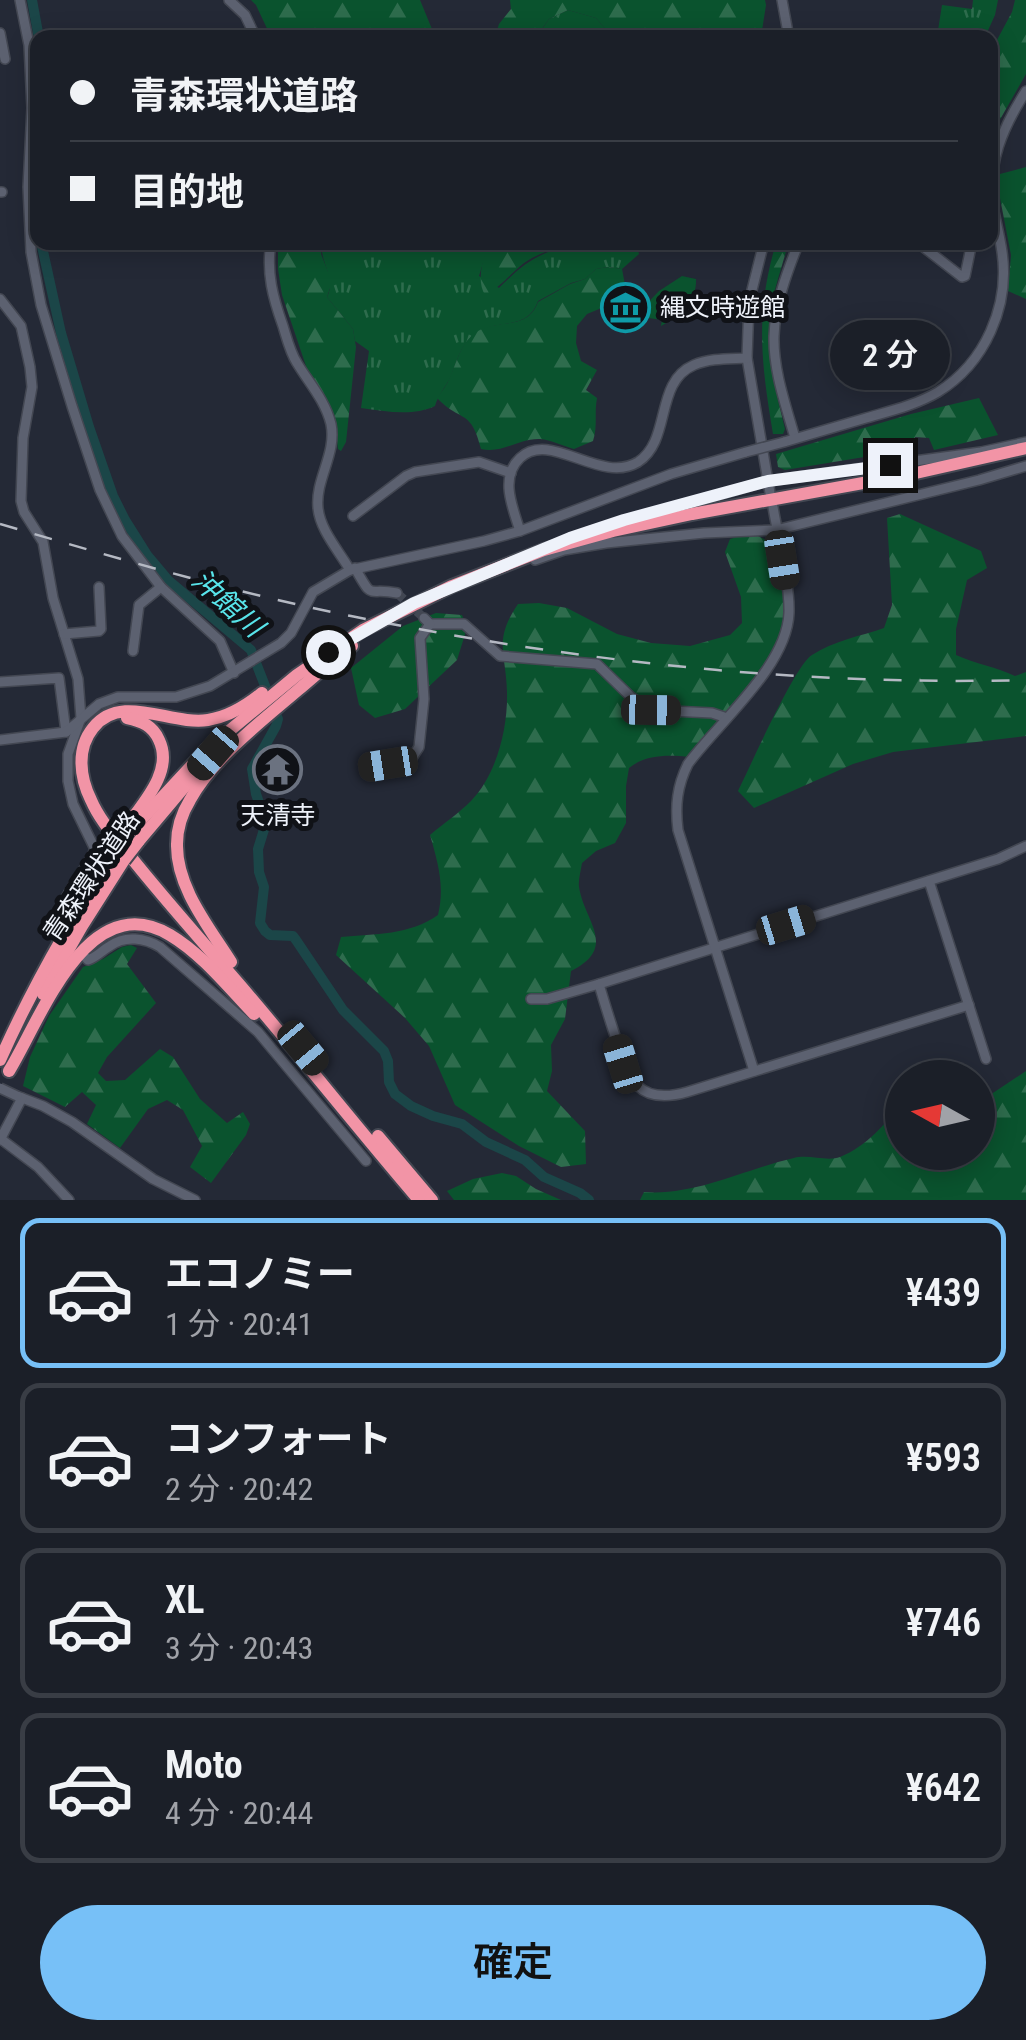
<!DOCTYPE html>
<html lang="ja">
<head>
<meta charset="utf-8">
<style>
	:root { --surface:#1b1f28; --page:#242730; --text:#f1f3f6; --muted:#a0a2a8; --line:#393d45; --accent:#77c0f7 }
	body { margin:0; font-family:"Roboto Condensed","Noto Sans JP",sans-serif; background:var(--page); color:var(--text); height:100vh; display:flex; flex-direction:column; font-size:38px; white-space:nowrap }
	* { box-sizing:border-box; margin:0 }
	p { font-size:32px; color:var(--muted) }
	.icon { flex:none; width:55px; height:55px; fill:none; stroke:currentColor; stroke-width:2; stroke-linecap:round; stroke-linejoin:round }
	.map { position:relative; height:1200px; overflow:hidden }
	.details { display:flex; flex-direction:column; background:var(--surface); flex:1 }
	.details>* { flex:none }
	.top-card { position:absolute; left:30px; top:30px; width:968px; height:220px; border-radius:20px; box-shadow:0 5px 25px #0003,0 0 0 2px var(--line); display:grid; align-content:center; height:220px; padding:0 40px; background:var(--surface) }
	.needle { width:65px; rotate:278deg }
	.controls { position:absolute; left:885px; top:1060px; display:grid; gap:20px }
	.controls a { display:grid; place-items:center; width:110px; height:110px; border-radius:50%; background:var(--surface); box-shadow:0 5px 25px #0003,0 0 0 2px var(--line); font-size:50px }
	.end { position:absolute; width:45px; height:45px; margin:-22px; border:12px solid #eef2fa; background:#111; box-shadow:0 0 0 5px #111 }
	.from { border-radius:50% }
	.bubble { position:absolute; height:70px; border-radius:35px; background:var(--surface); box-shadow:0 5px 25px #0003,0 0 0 2px var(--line); font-size:32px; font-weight:600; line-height:70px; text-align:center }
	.car { position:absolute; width:30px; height:60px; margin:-30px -15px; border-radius:12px; box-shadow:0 0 8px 2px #0007; background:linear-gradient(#222 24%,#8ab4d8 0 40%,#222 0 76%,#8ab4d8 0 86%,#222 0) }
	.top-card b { display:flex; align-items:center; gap:35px; height:95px; font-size:38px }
	.top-card b+b { border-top:2px solid var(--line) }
	.top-card i { width:25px; height:25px; background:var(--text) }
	ul { padding:18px 0 0; list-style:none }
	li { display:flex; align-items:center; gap:30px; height:150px; margin:0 20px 15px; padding:0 20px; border:5px solid var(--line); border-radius:20px }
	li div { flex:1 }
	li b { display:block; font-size:38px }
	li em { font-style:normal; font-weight:600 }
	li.selected { border-color:var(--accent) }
	li>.icon { width:90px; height:90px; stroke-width:1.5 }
	.action { display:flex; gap:20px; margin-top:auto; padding:20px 40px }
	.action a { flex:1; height:115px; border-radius:60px; background:var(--accent); color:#111; font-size:40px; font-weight:600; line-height:115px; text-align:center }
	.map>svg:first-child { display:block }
</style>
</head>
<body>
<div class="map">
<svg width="1026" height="1200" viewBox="0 0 1026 1200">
	<defs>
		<pattern id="grass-tufts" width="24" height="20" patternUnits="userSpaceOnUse" patternTransform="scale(2.5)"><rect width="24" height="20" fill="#0a532e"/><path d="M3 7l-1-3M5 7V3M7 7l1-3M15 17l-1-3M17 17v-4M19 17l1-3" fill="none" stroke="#2e6c4d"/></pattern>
		<pattern id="forest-firs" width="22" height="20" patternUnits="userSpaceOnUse" patternTransform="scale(2.5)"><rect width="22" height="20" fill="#0a532e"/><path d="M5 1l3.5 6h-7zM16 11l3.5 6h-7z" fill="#2e6c4d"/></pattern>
	</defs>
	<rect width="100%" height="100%" fill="#242936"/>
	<g fill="url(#grass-tufts)">
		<path d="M 973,0 L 998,0 L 995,15 L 985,37 L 937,37 L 942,5 L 972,9 Z"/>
		<path d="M 568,10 L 596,18 L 612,37 L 536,38 L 549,19 Z"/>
		<path d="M 322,242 L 489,243 L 479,276 L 499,288 C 522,265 531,258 561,247 L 562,243 L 638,243 L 636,244 L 639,254 L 622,269 L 608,267 L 596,269 L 585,279 L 571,283 L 538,301 C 527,331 501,318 478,332 C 460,343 458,360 450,378 C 445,388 438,395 435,406 C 412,417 385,411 361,408 L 369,351 L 355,341 L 353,329 L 327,297 C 337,278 319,262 322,242 Z"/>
	</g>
	<g fill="url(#forest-firs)">
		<path d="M 251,0 L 420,0 L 434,34 L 438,37 L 271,37 L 256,5 Z"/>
		<path d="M 510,0 L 765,0 L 766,5 L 761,37 C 711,38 660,34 612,37 L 596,18 L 568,10 L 549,19 L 536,37 L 495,37 L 499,24 L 511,9 Z"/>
		<path d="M 1015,0 L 1026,0 L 1026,74 L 990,137 L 990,53 L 1012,12 Z"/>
		<path d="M 1026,167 L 1026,299 L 1008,291 L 1011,255 L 999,193 L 1000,174 Z"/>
		<path d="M 278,243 L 322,243 L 321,254 L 332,282 L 327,297 L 353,329 L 356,347 L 346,442 L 341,451 L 338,449 L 334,416 L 307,369 L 282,295 L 278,269 Z"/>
		<path d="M 489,243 L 489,242 L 562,243 L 561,246 C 548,251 535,255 524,263 C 510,274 501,287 485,295 C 476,281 483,257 489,243 Z"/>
		<path d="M 776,243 L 791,243 L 787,248 C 782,266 776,284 772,302 C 763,346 775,387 785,429 L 783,434 L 773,434 C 761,362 755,314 776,243 Z"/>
		<path d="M 608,267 L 622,269 L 625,285 L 604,307 L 587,314 L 577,326 L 576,343 L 581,361 L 597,370 L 586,390 L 597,398 C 594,414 598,425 593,441 L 574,449 C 563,446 551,440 540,439 C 519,438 503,454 481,449 C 471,408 461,423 437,398 C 442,391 447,385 450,377 C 458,360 460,343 478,331 C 501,318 527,331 538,302 L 570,284 L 585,279 L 596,269 Z"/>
		<path d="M 979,398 L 998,435 L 934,450 L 929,438 L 915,437 L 913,449 L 785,470 L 778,467 L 776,454 L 911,414 Z"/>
		<path d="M 900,514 L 981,551 L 987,568 L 967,580 L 956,629 L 956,655 C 975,664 997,667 1015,676 L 1026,672 L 1026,736 L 893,752 L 853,764 L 754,808 L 738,791 C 750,767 795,665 812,655 C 833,641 861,636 884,628 L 892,605 L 887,518 Z"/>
		<path d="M 751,533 C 760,537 771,541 777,549 C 809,588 773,658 748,692 C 731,715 709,736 690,757 C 669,755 646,754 629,768 L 626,786 L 626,823 L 615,843 L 596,851 L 582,863 C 581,870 578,880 579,887 C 584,921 619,947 571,971 L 565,1019 L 551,1045 L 552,1071 L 547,1091 L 585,1131 L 586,1164 L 561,1167 L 519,1146 L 455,1105 L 429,1046 L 405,1018 L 336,955 L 341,937 C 375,934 410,935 438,915 C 445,886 438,863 430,835 C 443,824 459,813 471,801 C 497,774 508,728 507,692 C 506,652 493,641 518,604 L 539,603 L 567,608 L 617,634 L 651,643 L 690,646 L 730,635 L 742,623 L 741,597 L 725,552 L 730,539 Z"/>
		<path d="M 436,613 L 462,615 L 467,628 L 457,660 L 405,709 L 375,718 L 359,705 L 351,668 L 403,626 Z"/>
		<path d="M 131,945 L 137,948 L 127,964 L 156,1003 L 107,1057 L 98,1073 L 106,1081 L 125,1080 L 160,1049 L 173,1057 L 200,1099 L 227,1123 L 243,1112 L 250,1124 L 246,1135 L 211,1183 L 190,1167 L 202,1146 L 183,1110 L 167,1100 L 148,1109 L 120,1148 L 87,1124 L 96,1105 L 82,1092 L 65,1107 L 23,1086 L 30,1057 L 49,1016 L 83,967 L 103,959 L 122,947 Z"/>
		<path d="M 1026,1071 L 1026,1200 L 640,1200 L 644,1192 C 696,1196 745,1169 794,1158 C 809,1154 827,1162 840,1157 C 867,1146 886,1124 902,1101 L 902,1152 L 978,1152 L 978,1103 Z"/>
		<path d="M 502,1173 L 516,1176 L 536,1189 L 561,1200 L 454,1200 L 447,1191 L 473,1179 Z"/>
	</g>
	<path fill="#0a532e" d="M 682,276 L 696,279 C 697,302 680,315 661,326 L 662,320 L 635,316 L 659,291 Z"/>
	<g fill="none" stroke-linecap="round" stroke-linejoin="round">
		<g stroke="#1b4648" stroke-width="10">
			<path d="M 32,0 L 39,38"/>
			<path d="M 41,242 L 61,333 L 89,427 L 113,496 L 125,520 L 147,555 L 168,580 L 251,650 L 278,719 L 276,726 L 252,769 L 256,794 L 266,823 L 258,849 L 259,872 L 264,887 L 260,923 L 265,931 L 270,935 L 293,936 L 296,940 L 343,1010 L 384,1051 L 388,1061 L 389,1082 L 395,1094 L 411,1106 L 433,1116 L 462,1124 L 486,1142 L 525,1160 L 544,1177 L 580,1193 L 589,1200"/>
		</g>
		<path stroke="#424753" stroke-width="9" stroke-dasharray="9 4.5" stroke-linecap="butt" d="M 397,593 L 424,618"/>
		<defs>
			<g id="minor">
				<path d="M 20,0 L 29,45 L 32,108 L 28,187 L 31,252 L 41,305 L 72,406 L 100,490 L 122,536 L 161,587 L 220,641 L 234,673"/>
				<path d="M 229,0 L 245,15 L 256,38"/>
				<path d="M 782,0 L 789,38"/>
				<path d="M 0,33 L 5,59"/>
				<path d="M 0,192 L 2,192"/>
				<path d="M 271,242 C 266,273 273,298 283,326 C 287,339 290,352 297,363 C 309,383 325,400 331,424 C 337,454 315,479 318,508 C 320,530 339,551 350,570"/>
				<path d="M 917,242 L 962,277 L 965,276 L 972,242"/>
				<path d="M 0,299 L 21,326 L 30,367 L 32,387 L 23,438 L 21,501 L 24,512 L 43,542 L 53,598 L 78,679 L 81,718 L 68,754 L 68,781 L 73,804 L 95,849 C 87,871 56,901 59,923"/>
				<path d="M 747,358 L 770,493"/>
				<path d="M 795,438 C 786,406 773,370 774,336 C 775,304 787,272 799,242"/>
				<path d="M 784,442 C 811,434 839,426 866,418 C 890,411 916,405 938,392 C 985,363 1010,306 1002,252 C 1000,237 996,222 993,207 C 987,163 1003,127 1026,91"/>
				<path d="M 353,516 L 406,476 L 415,472 L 479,462 L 511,473"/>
				<path d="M 520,531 C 513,508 499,478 520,458 C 550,429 600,485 638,462 C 672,440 654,382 694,365 C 710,358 730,359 747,358 L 749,302 L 764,242"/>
				<path d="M 588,532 L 768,481 L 981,452 L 1026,442"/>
				<path d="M 535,560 L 564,550 L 606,543 L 704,533 L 776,530 L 979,480 L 1026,466"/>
				<path d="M 355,568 C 374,602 366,587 397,593"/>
				<path d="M 424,618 L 430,624 L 464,624 L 500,656 L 597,664 L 631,697 L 651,710 L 712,713 L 727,718"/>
				<path d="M 64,634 L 99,631 L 101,629 L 99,587"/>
				<path d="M 133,651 L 139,605 L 161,587"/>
				<path d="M 0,682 L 59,678 L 66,732"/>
				<path d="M 0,740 L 66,732 L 99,704 L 118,697 L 176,697 L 210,686 L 281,643 L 291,633 L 313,592 L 350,570 L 484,541 L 520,531 L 671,474 L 746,452"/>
				<path d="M 367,767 L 410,761 L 419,747 L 424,699 L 420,638 L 430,624"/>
				<path d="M 929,881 L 986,1059"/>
				<path d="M 84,956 L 88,960 C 97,957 101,951 110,946 C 125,935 145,938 160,947 L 258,1032 L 366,1161"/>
				<path d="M 599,984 C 604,1002 610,1020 616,1039 C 628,1079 638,1106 687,1092 L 969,1005"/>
				<path d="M 531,999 L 547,999 L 599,984 L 998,859 L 1026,846"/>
				<path d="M 754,1071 L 678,830 C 675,806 677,786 688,764 C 719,722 787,666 789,613 C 790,585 778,537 773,507"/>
				<path d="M 17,1096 L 43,1106 L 72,1122 L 153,1179 L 195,1200"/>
				<path d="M 1,1139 L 38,1167 L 69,1200"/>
				<path d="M 0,1140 L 22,1098"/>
			</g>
			<g id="highway">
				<path d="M 262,693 C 246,706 229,717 208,720 C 171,726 121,692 93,728 C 76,749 80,778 91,800 C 100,821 116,838 130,856 C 165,900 202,941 239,984 C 300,1055 358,1129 419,1200"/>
				<path d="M 126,827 C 143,803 174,771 159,740 C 153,726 142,721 127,718"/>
				<path d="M 129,833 L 206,750 L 297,675 L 363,630 L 452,586 L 544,550 L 613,531 L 692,514 L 907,475 L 1026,448"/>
				<path d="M 138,842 L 192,778"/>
				<path d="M 231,962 C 209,927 176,887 177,844 C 177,829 182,813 190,800 C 212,759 263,720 298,690 C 316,675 333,659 352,646"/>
				<path d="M 43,994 L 82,926 L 124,860"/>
				<path d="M 0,1060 C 33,986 71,919 116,851"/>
				<path d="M 9,1071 C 41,1019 87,886 170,935 C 202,954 228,987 254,1014"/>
				<path d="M 378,1136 L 432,1200"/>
			</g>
		</defs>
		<use href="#minor" stroke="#434752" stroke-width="12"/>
		<use href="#highway" stroke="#434752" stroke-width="16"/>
		<use href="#minor" stroke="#5c6170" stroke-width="9"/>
		<use href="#highway" stroke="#f294a6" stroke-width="12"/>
		<path stroke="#b5b9c3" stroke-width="2.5" stroke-dasharray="18 18" stroke-linecap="butt" d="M 0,524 C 116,558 232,592 351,616 C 573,661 799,686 1026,680"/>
		<defs>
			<g id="minor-bridge">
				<path d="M 746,452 L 784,442"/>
				<path d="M 0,1088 L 17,1096"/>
			</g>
			<g id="highway-bridge">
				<path d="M 116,851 L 129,833"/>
				<path d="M 124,860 L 138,842"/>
			</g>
		</defs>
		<use href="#minor-bridge" stroke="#434752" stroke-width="12" stroke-linecap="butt"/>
		<use href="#highway-bridge" stroke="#434752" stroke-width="16" stroke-linecap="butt"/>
		<use href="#minor-bridge" stroke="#5c6170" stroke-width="9"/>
		<use href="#highway-bridge" stroke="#f294a6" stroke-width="12"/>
	</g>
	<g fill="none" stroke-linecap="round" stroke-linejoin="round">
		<path stroke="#eef2fa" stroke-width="12" d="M 328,652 L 414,603 L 570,538 L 624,520 L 768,481 L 890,465"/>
	</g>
	<defs>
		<symbol id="museum-ring" viewBox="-11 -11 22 22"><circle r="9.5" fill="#101217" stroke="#0f9aa8" stroke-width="1.5"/><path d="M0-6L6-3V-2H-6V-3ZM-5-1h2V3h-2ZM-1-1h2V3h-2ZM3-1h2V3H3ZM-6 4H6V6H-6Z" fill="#0f9aa8"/></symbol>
		<symbol id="temple-ring" viewBox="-11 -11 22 22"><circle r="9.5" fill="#101217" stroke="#6b7280" stroke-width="1.5"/><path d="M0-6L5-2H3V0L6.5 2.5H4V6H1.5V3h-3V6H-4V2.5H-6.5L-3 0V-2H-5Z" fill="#6b7280"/></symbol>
	</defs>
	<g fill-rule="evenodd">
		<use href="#museum-ring" x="598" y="280" width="55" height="55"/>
		<use href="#temple-ring" x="250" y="742" width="55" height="55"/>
	</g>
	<g text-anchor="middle" stroke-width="10" stroke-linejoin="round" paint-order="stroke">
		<g font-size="25" fill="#eef2fa" stroke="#101217" text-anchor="start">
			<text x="660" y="316">縄文時遊館</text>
			<text x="278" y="824" text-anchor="middle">天清寺</text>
		</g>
		<g font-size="25" fill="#eef2fa" stroke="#101217">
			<text transform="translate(91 876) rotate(-56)" y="9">青森環状道路</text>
		</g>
		<g font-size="28" font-style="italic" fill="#58e4ea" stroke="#101217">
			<text transform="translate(228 603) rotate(42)" y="10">沖館川</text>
		</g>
	</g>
</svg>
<div class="controls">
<a><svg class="needle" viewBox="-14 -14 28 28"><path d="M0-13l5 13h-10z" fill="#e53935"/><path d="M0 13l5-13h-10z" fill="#a0a2a8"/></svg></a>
</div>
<i class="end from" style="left:328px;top:652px"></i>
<i class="end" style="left:890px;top:465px"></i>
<div class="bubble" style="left:830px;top:320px;width:120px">2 分</div>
<i class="car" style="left:782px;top:560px;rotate:171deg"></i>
<i class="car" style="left:651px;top:710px;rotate:91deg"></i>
<i class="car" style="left:213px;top:753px;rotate:221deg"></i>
<i class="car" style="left:388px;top:764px;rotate:261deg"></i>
<i class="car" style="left:786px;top:925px;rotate:73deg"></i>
<i class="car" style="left:303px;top:1048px;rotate:140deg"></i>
<i class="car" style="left:623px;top:1064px;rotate:343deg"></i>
<div class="top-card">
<b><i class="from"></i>青森環状道路</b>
<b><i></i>目的地</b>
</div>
</div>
<section class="details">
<ul>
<li class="selected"><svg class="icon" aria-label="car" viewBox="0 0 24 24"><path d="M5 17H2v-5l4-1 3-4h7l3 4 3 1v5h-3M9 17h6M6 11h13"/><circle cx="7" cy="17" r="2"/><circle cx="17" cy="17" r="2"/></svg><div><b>エコノミー</b><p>1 分 · 20:41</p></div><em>¥439</em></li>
<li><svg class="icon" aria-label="car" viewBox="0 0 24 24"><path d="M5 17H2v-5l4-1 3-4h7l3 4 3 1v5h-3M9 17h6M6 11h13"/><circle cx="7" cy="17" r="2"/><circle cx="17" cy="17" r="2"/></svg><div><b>コンフォート</b><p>2 分 · 20:42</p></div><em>¥593</em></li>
<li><svg class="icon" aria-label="car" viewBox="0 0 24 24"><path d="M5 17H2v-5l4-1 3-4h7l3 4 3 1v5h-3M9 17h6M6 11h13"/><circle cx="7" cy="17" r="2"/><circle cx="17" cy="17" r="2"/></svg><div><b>XL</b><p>3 分 · 20:43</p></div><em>¥746</em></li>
<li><svg class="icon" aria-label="car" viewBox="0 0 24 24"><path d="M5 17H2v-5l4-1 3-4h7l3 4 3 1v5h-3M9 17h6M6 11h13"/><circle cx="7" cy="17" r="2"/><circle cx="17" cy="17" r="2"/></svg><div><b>Moto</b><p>4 分 · 20:44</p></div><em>¥642</em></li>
</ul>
<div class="action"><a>確定</a></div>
</section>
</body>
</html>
